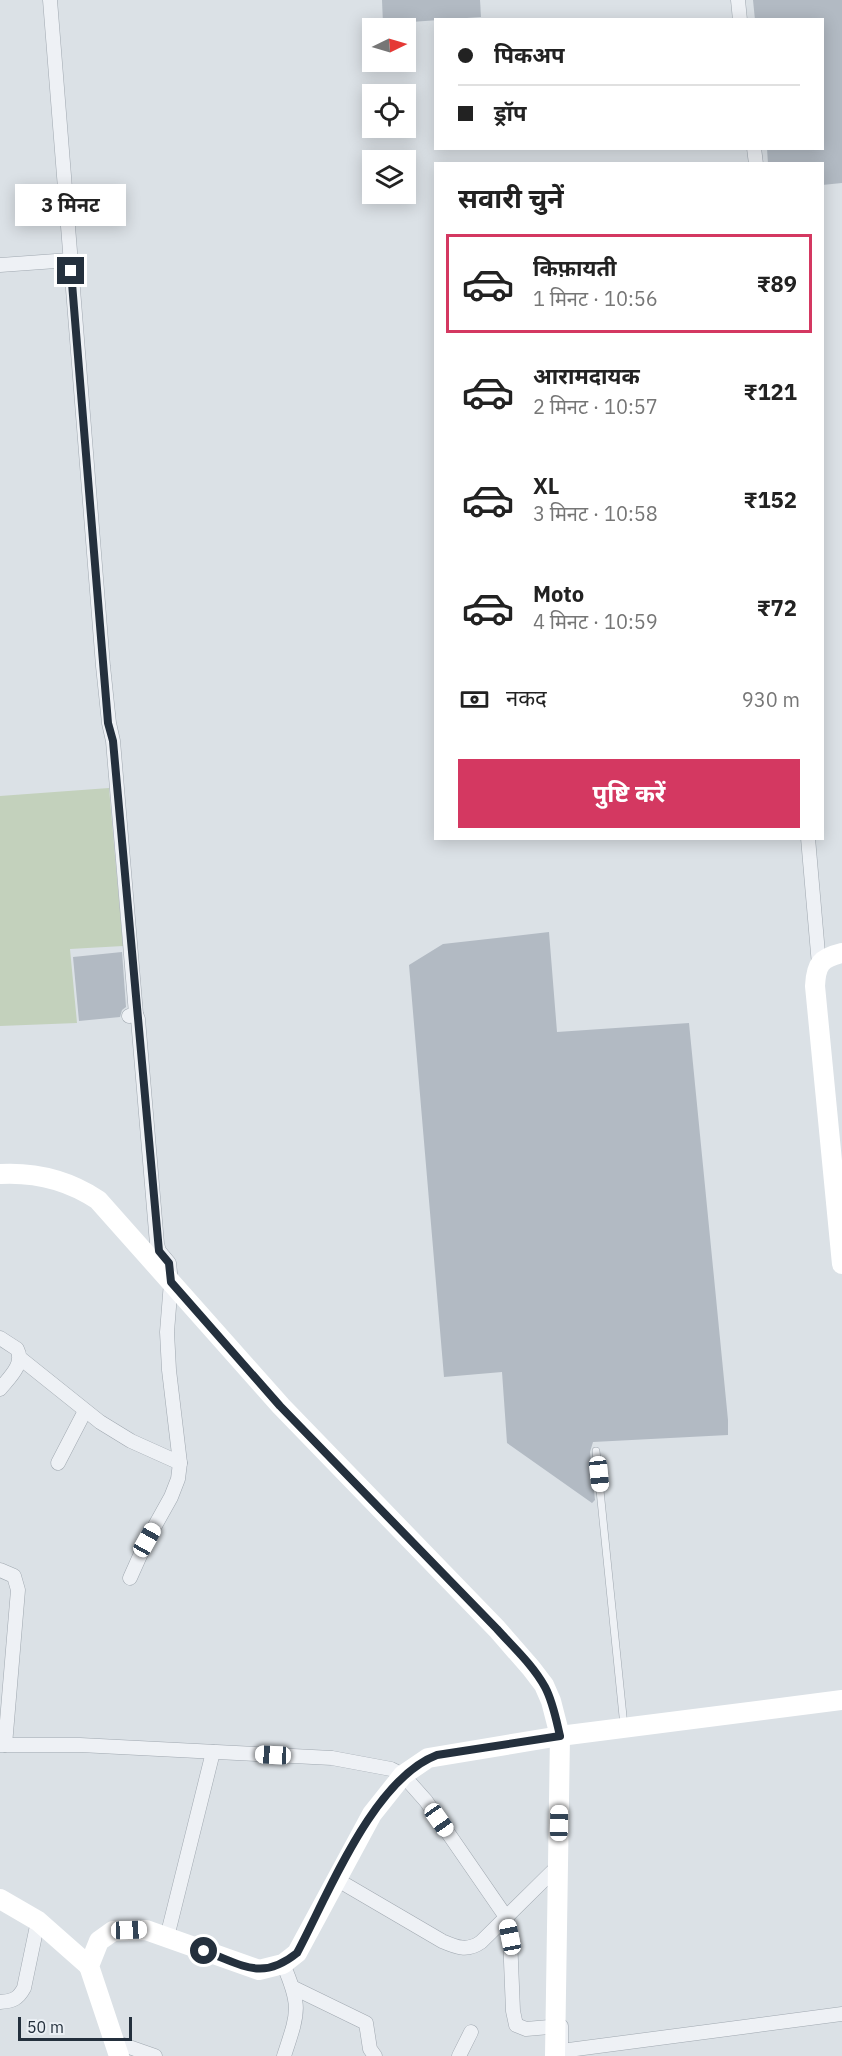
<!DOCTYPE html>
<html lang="hi">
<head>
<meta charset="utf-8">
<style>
	:root { --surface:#fff; --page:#f6f6f6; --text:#222; --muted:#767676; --line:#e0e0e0; --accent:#d43861 }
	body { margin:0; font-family:"IBM Plex Sans","Noto Sans Devanagari",sans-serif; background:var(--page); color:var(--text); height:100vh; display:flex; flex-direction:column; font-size:22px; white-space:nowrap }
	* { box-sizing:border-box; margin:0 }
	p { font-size:20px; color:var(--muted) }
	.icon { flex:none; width:33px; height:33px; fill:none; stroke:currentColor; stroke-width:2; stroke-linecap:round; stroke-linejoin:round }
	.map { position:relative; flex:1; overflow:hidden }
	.sheet { position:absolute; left:434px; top:162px; width:390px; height:678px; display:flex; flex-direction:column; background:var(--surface); border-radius:0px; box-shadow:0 3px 15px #0003 }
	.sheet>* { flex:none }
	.banner { position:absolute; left:434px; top:18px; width:390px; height:132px; border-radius:0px; box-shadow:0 3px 15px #0003; display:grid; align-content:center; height:132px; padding:0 24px; background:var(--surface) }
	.needle { width:39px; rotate:85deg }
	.tools { position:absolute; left:362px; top:18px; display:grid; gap:12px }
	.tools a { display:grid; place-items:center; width:54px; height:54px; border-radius:0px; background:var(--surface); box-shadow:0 3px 15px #0003; font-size:30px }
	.scale { position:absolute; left:18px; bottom:15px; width:114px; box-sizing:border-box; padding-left:6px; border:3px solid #24303d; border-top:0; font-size:16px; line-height:21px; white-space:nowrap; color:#24303d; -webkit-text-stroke:4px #eaeff4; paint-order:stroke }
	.end { position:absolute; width:27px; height:27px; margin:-14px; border:8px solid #24303d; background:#fff; box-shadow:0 0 0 3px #fff }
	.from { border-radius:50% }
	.bubble { position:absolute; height:42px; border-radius:0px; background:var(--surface); box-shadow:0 3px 15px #0003; font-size:20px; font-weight:700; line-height:42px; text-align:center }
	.car { position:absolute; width:18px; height:36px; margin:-18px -9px; border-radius:8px; box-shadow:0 0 4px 2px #0007; background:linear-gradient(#fff 24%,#345 0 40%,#fff 0 76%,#345 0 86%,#fff 0) }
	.banner b { display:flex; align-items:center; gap:21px; height:57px; font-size:22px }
	.banner b+b { border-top:2px solid var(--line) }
	.banner i { width:15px; height:15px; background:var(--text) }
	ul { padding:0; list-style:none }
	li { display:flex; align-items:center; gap:18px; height:99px; margin:0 12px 9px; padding:0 12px; border:3px solid transparent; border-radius:0px }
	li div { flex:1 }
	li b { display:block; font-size:22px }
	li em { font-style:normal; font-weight:700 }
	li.selected { border-color:var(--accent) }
	li>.icon { width:54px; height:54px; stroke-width:1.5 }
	h2 { padding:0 24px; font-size:27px; line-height:72px }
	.pay { display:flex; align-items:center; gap:15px; height:66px; padding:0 24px; font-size:22px }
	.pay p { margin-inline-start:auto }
	.primary-button { display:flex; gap:12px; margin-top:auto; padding:12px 24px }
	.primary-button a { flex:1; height:69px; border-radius:0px; background:var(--accent); color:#fff; font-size:24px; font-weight:700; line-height:69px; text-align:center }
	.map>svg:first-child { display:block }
</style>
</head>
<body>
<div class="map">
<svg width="842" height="2056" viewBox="0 0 842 2056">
	<rect width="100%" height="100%" fill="#dbe1e6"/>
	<path fill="#c3d1bc" d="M 109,788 L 123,946 L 70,949 L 77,1023 L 0,1026 L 0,796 Z"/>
	<g fill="#b2bac3">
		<path d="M 382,0 L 480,0 L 481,17 L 383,24 Z"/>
		<path d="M 753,0 L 842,0 L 842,183 L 822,185 L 822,164 L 768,164 L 767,148 L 822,148 L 822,20 L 755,20 Z"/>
		<path d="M 549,932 L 557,1032 L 689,1023 L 728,1420 L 728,1435 L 593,1442 L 590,1452 L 595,1500 L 592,1503 L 507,1443 L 502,1372 L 444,1377 L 409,965 L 443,944 Z"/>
		<path d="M 122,952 L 126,1007 L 122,1010 L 120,1017 L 79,1021 L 73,957 Z"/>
	</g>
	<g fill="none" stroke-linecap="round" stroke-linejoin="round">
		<defs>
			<path id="lane" d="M 596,1451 L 624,1726"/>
			<g id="street">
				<path d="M 50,0 L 103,666 L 109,723 L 113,741 L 136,1014"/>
				<path d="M 738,0 L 740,20"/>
				<path d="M 754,148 L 756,164"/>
				<path d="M 0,265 L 70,260"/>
				<path d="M 808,838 L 819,965"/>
				<path d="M 129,1016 L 136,1014 L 138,1019 L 157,1244 L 159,1251 L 169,1263 L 171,1282 L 167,1332 L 169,1370 L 180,1463 L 178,1479 L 171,1497 L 147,1540 L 130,1578"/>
				<path d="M 0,1338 L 17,1349 C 25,1364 9,1378 0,1389"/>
				<path d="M 20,1358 L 100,1422 L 131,1441 L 180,1463"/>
				<path d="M 58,1463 L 85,1411"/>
				<path d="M 0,1570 L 14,1576 L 18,1590 L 5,1745"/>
				<path d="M 0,1745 L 80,1745 L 332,1758 L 391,1769 L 403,1775 L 426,1801 L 506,1917 L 510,1937 L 513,2011 L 516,2025 L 526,2029 L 561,2026 L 561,2051 L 842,2014"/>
				<path d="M 336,1879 L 442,1941 C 456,1947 467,1952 481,1942 L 558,1866"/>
				<path d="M 167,1937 L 213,1752"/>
				<path d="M 283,1964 C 302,2007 298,2013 284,2056"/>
				<path d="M 294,1988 L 366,2023 L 370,2049 L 375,2056"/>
				<path d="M 0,2002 C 13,2001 18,1999 24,1988 L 38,1921"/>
				<path d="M 115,2042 L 155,2056"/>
				<path d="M 459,2056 L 471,2032"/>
			</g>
		</defs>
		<use href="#lane" stroke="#a0a8b0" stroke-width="8"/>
		<use href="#street" stroke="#a0a8b0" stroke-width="15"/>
		<use href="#lane" stroke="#eef1f5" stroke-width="7"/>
		<use href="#street" stroke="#eef1f5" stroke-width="14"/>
		<g stroke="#fff" stroke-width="20">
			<path d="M 842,953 C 821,958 816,964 815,986 L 842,1264"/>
			<path d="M 0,1174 C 37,1172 68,1180 98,1200 L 281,1406 L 497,1629 L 531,1668 L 544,1685 L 551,1701 L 560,1736 L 555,2056"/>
			<path d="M 0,1899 L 38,1921 L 89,1966"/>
			<path d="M 119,2056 L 89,1966 L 99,1941 L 113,1931 L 146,1930 L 259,1970 L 283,1964 L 297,1953 L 372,1814 L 403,1775 L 428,1758 L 560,1736 L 842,1700"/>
		</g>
	</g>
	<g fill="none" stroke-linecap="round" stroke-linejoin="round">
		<path stroke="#24303d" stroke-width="8" d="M 71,271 L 108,723 L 113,741 L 159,1251 L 169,1263 L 171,1282 L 280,1406 L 497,1629 C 513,1647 533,1665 545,1687 C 553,1702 556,1719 560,1736 L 437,1755 C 373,1779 328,1895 297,1953 C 261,1982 242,1964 204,1951"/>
	</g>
</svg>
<div class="tools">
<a><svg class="needle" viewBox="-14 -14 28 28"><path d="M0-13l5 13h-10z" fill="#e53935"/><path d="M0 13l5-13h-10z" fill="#767676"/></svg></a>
<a><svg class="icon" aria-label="locate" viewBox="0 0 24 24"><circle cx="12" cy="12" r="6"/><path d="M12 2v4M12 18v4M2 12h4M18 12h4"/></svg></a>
<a><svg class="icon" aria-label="layers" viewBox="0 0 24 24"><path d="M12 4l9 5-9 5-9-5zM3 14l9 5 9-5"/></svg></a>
</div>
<div class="scale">50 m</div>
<i class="end from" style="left:204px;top:1951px"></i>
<i class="end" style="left:71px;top:271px"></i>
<div class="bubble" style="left:15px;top:184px;width:111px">3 मिनट</div>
<i class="car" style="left:599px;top:1474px;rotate:174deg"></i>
<i class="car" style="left:147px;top:1540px;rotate:29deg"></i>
<i class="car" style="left:273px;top:1755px;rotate:273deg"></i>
<i class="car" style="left:439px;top:1820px;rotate:145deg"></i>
<i class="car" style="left:559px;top:1823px;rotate:1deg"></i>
<i class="car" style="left:129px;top:1930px;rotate:88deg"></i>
<i class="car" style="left:510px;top:1937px;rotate:349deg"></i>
<div class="banner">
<b><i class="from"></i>पिकअप</b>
<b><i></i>ड्रॉप</b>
</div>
<section class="sheet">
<h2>सवारी चुनें</h2>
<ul>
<li class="selected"><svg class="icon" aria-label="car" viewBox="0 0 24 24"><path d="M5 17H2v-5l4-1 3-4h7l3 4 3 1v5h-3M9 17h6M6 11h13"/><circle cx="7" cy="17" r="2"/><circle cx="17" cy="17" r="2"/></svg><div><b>किफ़ायती</b><p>1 मिनट · 10:56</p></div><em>₹89</em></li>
<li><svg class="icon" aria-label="car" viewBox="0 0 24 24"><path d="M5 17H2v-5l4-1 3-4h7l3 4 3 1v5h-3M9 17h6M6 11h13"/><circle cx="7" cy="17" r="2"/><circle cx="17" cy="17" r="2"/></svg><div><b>आरामदायक</b><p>2 मिनट · 10:57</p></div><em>₹121</em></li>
<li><svg class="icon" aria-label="car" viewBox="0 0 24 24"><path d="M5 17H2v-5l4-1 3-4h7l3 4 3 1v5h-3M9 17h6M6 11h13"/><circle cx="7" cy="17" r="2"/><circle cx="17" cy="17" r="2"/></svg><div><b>XL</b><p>3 मिनट · 10:58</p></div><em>₹152</em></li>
<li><svg class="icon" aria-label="car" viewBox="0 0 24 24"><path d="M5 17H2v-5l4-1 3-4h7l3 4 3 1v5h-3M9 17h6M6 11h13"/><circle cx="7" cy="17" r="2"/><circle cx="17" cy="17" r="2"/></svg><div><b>Moto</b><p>4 मिनट · 10:59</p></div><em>₹72</em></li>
</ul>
<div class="pay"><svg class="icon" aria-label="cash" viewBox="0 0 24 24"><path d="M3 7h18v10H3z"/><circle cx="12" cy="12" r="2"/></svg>नकद<p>930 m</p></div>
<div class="primary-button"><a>पुष्टि करें</a></div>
</section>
</div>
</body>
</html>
